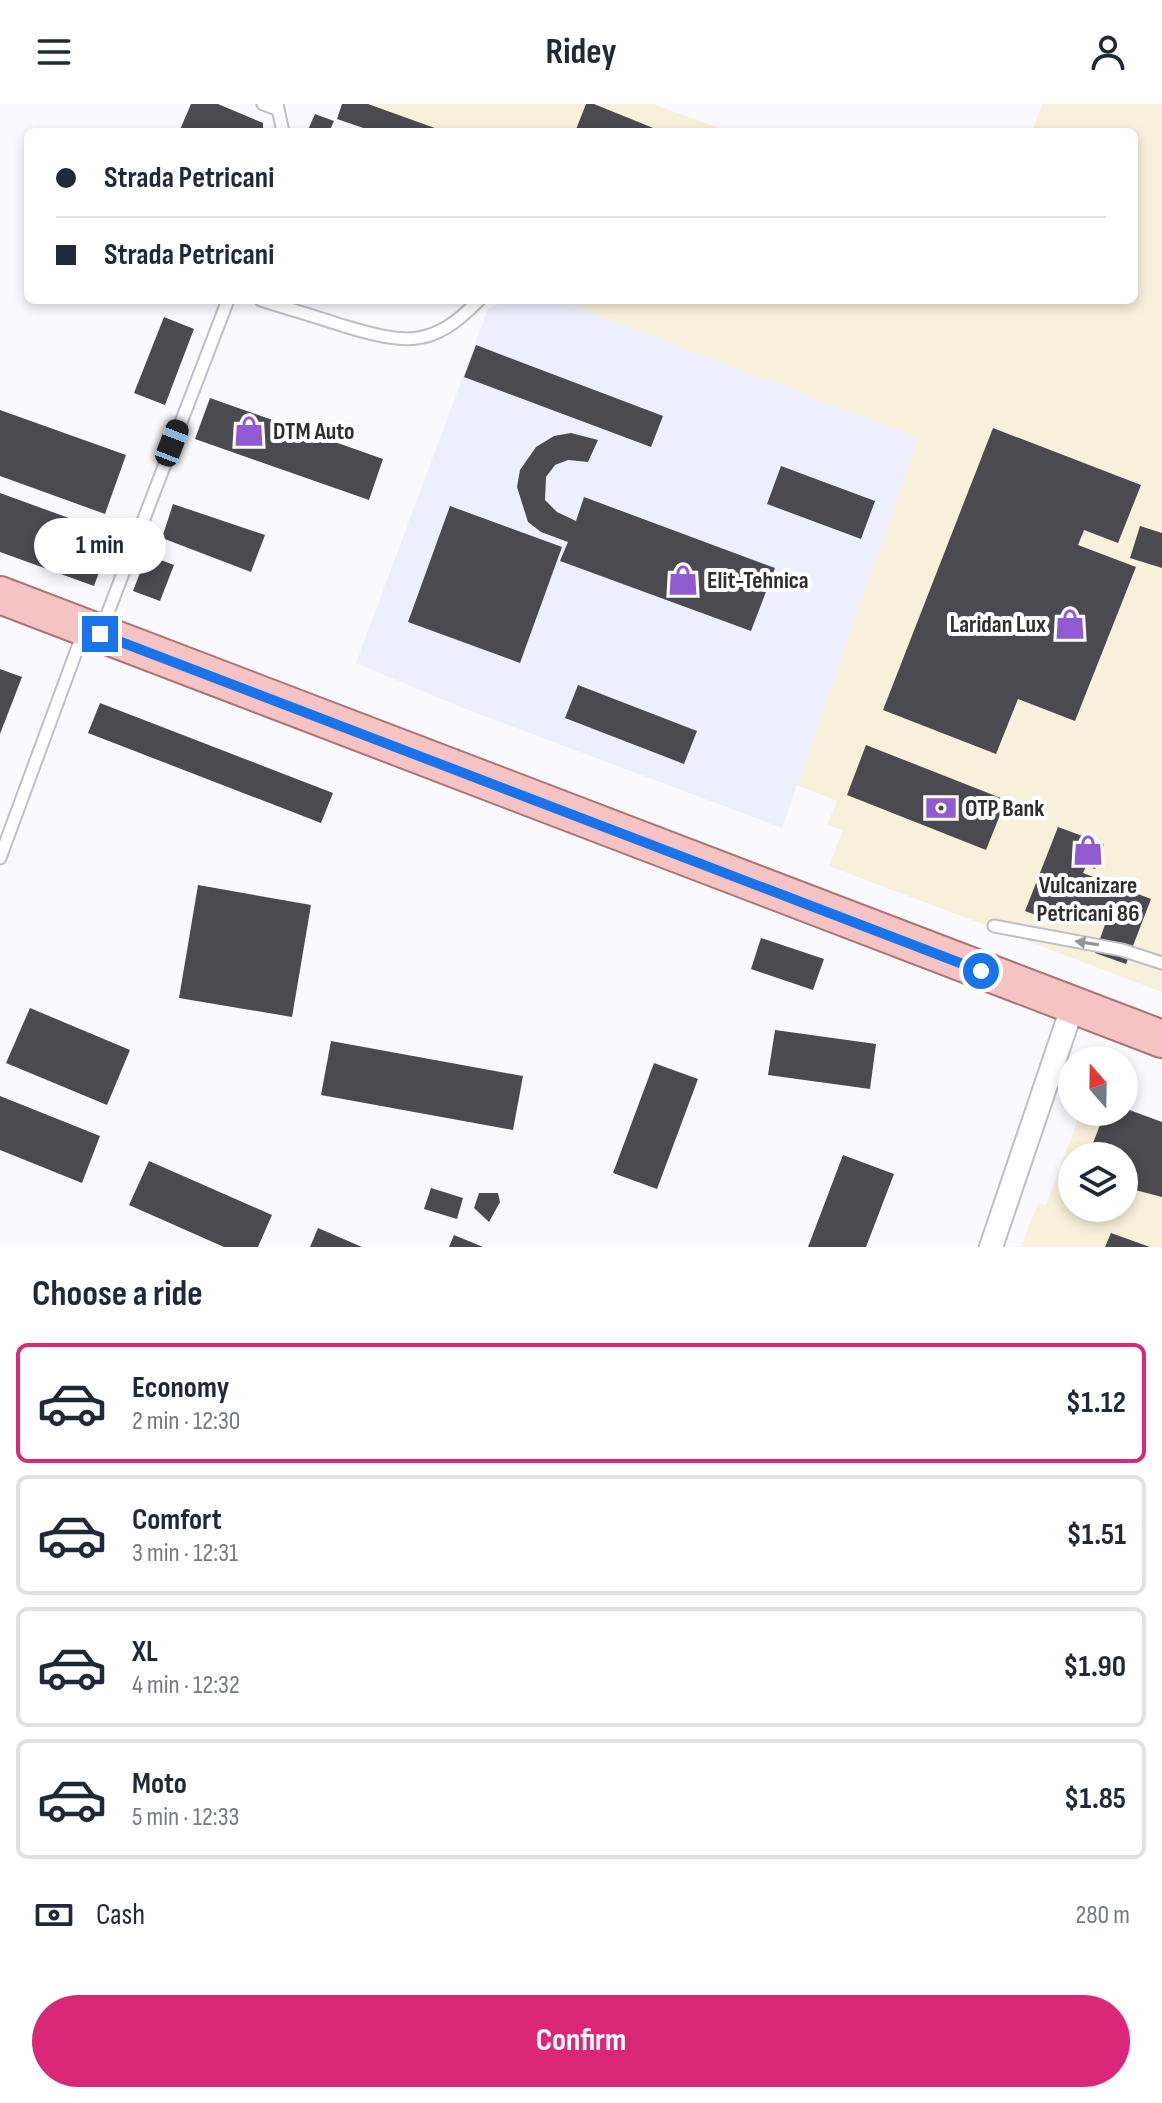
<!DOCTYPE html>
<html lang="en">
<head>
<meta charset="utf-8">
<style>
	:root { --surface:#fff; --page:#f2f2f3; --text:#1f2937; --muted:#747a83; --line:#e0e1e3; --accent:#db2777 }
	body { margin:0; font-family:"Sofia Sans Condensed",sans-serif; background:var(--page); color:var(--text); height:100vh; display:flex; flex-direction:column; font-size:30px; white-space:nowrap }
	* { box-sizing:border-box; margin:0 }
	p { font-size:26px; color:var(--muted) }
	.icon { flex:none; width:44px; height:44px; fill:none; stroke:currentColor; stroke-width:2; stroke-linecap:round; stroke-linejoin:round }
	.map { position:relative; height:1143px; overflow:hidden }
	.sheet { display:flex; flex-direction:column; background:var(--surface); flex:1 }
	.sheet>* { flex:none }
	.banner { position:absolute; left:24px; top:24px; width:1114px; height:176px; border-radius:12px; box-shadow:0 4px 12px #0003; display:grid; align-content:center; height:176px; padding:0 32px; background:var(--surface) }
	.needle { width:52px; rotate:340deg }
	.fabs { position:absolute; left:1058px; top:942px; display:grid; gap:16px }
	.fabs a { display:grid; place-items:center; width:80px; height:80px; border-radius:50%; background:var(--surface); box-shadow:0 4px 12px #0003; font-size:40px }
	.end { position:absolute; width:36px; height:36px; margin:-18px; border:10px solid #1a73e8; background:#fff; box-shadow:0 0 0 4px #fff }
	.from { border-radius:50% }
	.bubble { position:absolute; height:56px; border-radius:28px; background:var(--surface); box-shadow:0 4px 12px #0003; font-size:26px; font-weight:700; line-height:56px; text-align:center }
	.car { position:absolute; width:24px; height:48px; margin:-24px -12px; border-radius:10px; box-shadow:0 0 6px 2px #0007; background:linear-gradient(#222 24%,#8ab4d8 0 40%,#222 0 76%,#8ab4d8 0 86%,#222 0) }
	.banner b { display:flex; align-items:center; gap:28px; height:76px; font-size:30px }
	.banner b+b { border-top:2px solid var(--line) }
	.banner i { width:20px; height:20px; background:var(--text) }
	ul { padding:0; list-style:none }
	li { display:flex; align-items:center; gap:24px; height:120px; margin:0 16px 12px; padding:0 16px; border:4px solid var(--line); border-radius:12px }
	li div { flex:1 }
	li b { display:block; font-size:30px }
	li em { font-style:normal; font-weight:700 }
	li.current { border-color:var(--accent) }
	li>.icon { width:72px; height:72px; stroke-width:1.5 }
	h2 { padding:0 32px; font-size:36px; line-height:96px }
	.pay { display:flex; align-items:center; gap:20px; height:88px; padding:0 32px; font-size:30px }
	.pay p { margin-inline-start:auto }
	.primary-button { display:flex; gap:16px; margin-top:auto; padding:16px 32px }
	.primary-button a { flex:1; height:92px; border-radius:48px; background:var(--accent); color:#fff; font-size:32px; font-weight:700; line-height:92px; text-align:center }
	header { display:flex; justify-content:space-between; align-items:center; height:104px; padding:0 32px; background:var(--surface); font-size:36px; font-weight:700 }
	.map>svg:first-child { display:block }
</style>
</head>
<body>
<header><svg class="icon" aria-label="menu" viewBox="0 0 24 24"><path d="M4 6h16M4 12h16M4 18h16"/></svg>Ridey<svg class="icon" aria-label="person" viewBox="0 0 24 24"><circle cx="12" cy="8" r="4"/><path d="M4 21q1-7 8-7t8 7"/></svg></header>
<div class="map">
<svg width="1162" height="1143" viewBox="0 0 1162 1143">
	<rect width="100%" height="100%" fill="#fafafe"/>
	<g fill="#f8f0da" fill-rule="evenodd">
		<path d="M 368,0 L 653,0 L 730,28 L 447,28 Z"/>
		<path d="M 1042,0 L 1162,0 L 1162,888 L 829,762 L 843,726 L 827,721 L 837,697 L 797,681 L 917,334 L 558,196 L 1134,196 L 1134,28 L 1032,28 Z"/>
		<path d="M 1081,1008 L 1124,1008 L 1162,1020 L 1162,1143 L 1021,1143 L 1038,1099 L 1046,1101 ZM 1072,1052 L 1124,1052 L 1124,1104 L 1072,1104 Z"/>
	</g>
	<path fill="#eeeffe" d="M 507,196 L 558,196 L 918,334 L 782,724 L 458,602 L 356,559 L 488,205 Z"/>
	<g fill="#4a4a50">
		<path d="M 191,0 L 218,0 L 263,19 L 263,28 L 179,28 Z"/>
		<path d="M 342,0 L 368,0 L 446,28 L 375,28 L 337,15 Z"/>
		<path d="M 586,0 L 594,0 L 663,28 L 575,28 Z"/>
		<path d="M 315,10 L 334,17 L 329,28 L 307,28 Z"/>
		<path d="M 164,213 L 194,225 L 165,301 L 134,289 Z"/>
		<path d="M 476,241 L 663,312 L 651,343 L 464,273 Z"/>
		<path d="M 210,294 L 383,355 L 369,396 L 195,335 Z"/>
		<path d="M 0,306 L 126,351 L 105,410 L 0,372 Z"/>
		<path d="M 993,324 L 1141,381 L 1118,439 L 1084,426 L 1078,441 L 1136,463 L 1075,617 L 1018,595 L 996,650 L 883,606 Z"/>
		<path d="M 571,329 L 598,336 L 588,358 L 568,356 L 555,361 L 546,373 L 545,396 L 557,408 L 576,417 L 584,393 L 775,464 L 751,527 L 560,457 L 568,438 L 541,428 L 528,418 L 517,383 L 520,366 L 536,343 L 554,332 Z"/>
		<path d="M 781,362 L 875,397 L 861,435 L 767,400 Z"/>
		<path d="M 0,389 L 113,430 L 94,482 L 0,448 Z"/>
		<path d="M 173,400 L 265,431 L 251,468 L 162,434 Z"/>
		<path d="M 450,402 L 562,443 L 520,559 L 408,518 Z"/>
		<path d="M 1140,422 L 1162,429 L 1162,464 L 1130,454 Z"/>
		<path d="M 153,453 L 174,461 L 160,497 L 133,487 L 143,461 L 149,464 Z"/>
		<path d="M 0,565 L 22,573 L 0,630 Z"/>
		<path d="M 578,581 L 697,627 L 684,660 L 565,614 Z"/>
		<path d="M 100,599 L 333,689 L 321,719 L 88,629 Z"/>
		<path d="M 866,641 L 1006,696 L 986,746 L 847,691 Z"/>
		<path d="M 1058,723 L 1104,740 L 1095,765 L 1086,762 L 1083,769 L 1151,795 L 1126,860 L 1095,849 L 1107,815 L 1071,801 L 1063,821 L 1025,807 Z"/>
		<path d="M 198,781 L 311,801 L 292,913 L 179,894 Z"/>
		<path d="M 761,834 L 824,855 L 813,886 L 751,865 Z"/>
		<path d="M 30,904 L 130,946 L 107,1001 L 6,959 Z"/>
		<path d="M 775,926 L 876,940 L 870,985 L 768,971 Z"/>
		<path d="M 331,937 L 523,972 L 513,1026 L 321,991 Z"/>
		<path d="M 654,959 L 698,975 L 657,1085 L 613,1069 Z"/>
		<path d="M 0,992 L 100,1032 L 82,1079 L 0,1046 Z"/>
		<path d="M 1124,1004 L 1162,1018 L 1162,1093 L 1124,1083 L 1124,1052 L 1088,1052 L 1105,1008 L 1124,1008 Z"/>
		<path d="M 843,1051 L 894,1070 L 866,1143 L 808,1143 Z"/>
		<path d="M 149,1057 L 272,1111 L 258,1143 L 224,1143 L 129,1101 Z"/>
		<path d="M 431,1084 L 463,1094 L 457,1115 L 424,1105 Z"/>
		<path d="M 479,1089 L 498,1089 L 500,1098 L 489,1118 L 474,1104 Z"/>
		<path d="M 318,1124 L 362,1143 L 310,1143 Z"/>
		<path d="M 1111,1129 L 1150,1143 L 1105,1143 Z"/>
		<path d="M 454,1131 L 483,1143 L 449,1143 Z"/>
	</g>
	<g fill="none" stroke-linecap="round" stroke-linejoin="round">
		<defs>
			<g id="lane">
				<path d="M 263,0 L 277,5"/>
				<path d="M 277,0 L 283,28"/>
				<path d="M 261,196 C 289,205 317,213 344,222 C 405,240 432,245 479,196"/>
				<path d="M 102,524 L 228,196"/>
				<path d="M 0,754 L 83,529"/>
				<path d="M 994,822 L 1122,846 L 1162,859"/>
			</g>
			<path id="street" d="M 991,1143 L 1073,901"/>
			<path id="primary" d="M 0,491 L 1162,935"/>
		</defs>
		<use href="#lane" stroke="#bebec6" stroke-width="15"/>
		<use href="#street" stroke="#bebec6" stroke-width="26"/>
		<use href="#primary" stroke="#ab7577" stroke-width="40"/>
		<use href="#lane" stroke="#fff" stroke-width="11"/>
		<use href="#street" stroke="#fff" stroke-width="22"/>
		<use href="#primary" stroke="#f5c3c4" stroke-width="36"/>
	</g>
	<defs><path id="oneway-solid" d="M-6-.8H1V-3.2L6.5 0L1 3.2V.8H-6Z" transform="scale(2)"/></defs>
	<use fill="#969698" href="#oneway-solid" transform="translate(1087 839) rotate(-171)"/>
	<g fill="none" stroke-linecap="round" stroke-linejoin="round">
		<path stroke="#1a73e8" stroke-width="10" d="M 100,530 L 981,867"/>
	</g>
	<defs>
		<symbol id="shop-bare" viewBox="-9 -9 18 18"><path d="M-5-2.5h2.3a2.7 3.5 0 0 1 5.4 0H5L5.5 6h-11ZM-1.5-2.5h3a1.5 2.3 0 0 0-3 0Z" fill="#8f5ad2" stroke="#fff" stroke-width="2.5" paint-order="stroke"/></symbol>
		<symbol id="bank-bare" viewBox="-9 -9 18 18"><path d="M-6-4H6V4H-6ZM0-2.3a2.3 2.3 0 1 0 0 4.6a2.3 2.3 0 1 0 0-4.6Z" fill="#8f5ad2" stroke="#fff" stroke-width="2.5" paint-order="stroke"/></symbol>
	</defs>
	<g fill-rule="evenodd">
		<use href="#shop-bare" x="227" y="305" width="44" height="44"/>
		<use href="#shop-bare" x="661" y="454" width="44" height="44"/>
		<use href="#shop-bare" x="1048" y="498" width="44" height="44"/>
		<use href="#bank-bare" x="919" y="682" width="44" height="44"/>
		<use href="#shop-bare" x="1066" y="724" width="44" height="44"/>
	</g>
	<g text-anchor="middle" stroke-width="8" stroke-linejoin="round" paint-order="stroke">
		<g font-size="24" font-weight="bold" fill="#2e2e31" stroke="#fff" text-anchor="start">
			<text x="273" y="335">DTM Auto</text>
			<text x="707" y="484">Elit-Tehnica</text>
			<text x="1046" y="528" text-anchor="end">Laridan Lux</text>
			<text x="965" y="712">OTP Bank</text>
			<text x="1088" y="789" text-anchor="middle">Vulcanizare<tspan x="1088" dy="28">Petricani 86</tspan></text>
		</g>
	</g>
</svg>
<div class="fabs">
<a><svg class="needle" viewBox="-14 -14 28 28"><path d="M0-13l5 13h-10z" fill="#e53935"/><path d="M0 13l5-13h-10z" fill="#747a83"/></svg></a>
<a><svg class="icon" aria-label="layers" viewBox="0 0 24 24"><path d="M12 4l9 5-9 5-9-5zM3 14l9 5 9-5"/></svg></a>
</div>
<i class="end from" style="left:981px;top:867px"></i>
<i class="end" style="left:100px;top:530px"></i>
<div class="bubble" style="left:34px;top:414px;width:132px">1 min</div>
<i class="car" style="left:172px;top:339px;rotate:21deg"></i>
<div class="banner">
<b><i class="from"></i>Strada Petricani</b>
<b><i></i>Strada Petricani</b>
</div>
</div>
<section class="sheet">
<h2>Choose a ride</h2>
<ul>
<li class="current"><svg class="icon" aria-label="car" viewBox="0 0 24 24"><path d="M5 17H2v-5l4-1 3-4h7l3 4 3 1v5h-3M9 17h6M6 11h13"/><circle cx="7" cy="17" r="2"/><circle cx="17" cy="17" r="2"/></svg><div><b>Economy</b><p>2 min · 12:30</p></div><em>$1.12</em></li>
<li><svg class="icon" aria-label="car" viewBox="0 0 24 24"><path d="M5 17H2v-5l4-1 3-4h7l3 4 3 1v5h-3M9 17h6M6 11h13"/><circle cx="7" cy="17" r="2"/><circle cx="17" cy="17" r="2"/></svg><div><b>Comfort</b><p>3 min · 12:31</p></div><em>$1.51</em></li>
<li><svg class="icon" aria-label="car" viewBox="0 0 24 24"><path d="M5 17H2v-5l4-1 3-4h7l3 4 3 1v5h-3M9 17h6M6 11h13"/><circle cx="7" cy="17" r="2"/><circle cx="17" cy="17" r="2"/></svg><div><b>XL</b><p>4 min · 12:32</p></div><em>$1.90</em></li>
<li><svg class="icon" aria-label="car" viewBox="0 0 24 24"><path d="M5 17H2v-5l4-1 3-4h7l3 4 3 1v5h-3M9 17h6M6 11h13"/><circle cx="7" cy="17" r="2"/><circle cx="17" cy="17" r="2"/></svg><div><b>Moto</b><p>5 min · 12:33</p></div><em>$1.85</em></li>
</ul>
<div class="pay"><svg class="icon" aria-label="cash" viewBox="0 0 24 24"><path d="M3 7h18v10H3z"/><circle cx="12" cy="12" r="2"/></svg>Cash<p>280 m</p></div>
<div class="primary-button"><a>Confirm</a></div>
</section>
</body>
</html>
